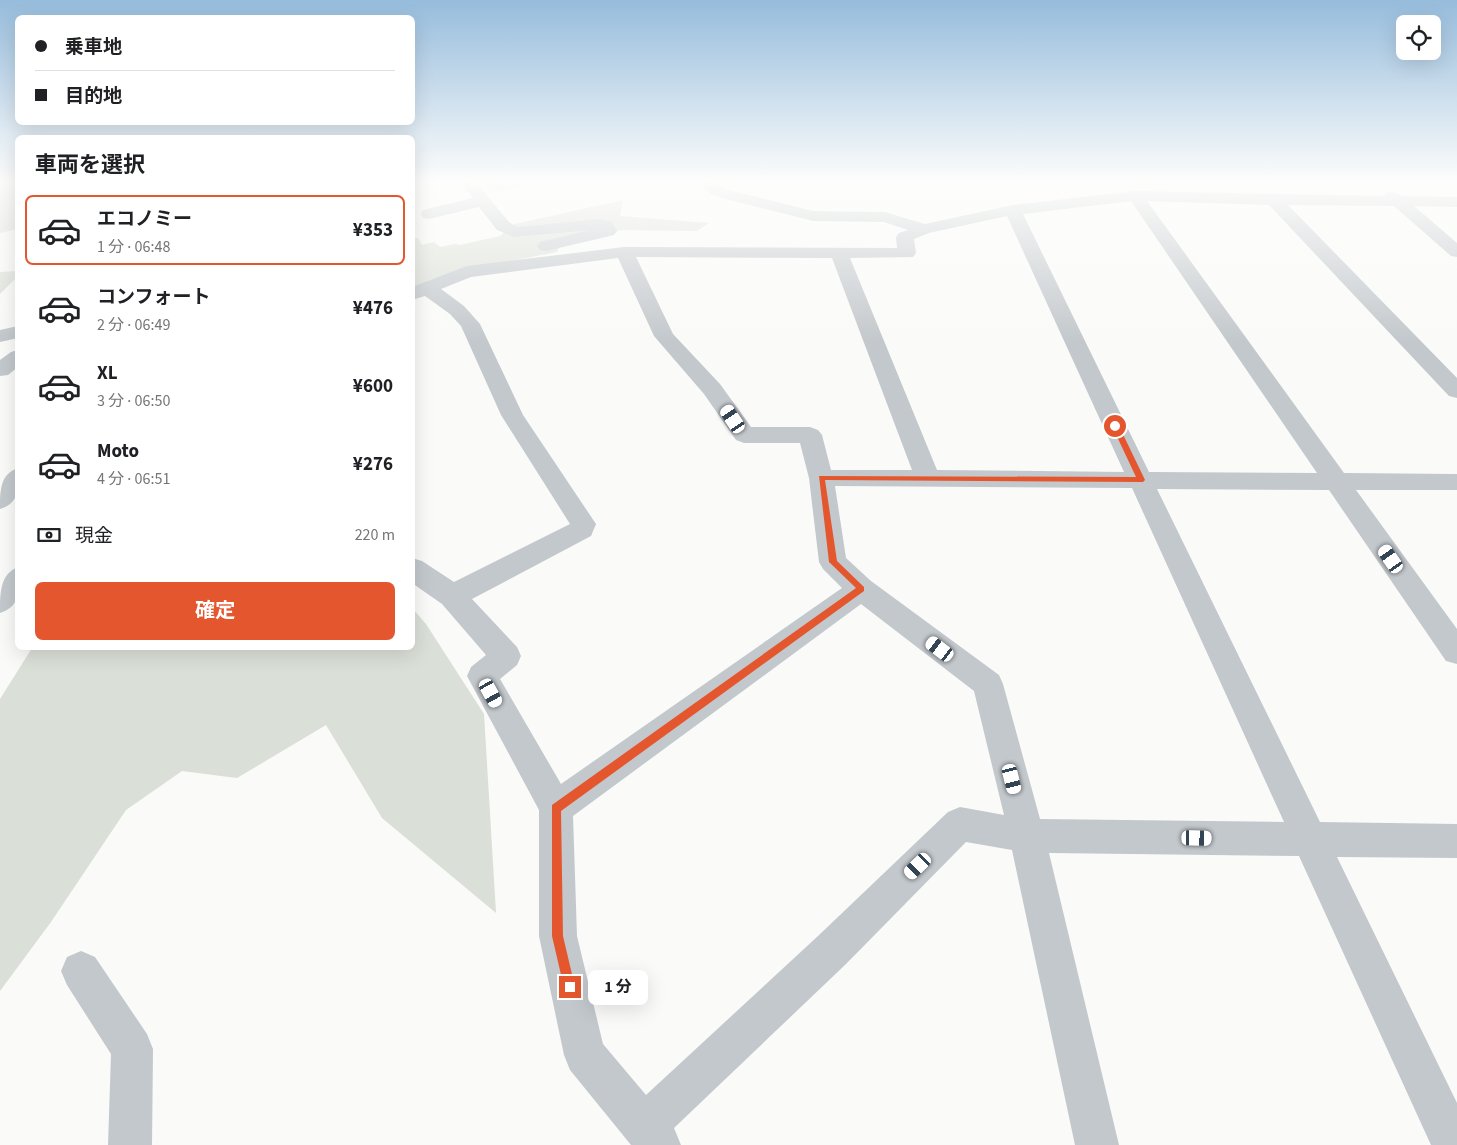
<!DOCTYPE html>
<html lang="ja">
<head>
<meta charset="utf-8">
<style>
	:root { --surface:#fff; --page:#f2f2f2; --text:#202124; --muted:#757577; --line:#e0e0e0; --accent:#e4572e }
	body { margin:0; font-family:"Source Sans 3","Noto Sans JP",sans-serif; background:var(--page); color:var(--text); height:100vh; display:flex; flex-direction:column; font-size:19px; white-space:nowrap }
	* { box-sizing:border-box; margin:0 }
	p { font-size:16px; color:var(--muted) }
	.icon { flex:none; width:28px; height:28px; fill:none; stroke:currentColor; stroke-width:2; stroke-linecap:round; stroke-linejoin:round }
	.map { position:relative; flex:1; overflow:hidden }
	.details { position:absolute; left:15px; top:135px; width:400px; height:515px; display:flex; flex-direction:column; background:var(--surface); border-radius:8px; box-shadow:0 5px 20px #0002 }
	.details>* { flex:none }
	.banner { position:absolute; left:15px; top:15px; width:400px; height:110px; border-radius:8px; box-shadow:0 5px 20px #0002; display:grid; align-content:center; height:110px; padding:0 20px; background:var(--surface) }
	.tools { position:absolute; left:1396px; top:15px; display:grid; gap:10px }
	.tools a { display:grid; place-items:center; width:45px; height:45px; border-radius:8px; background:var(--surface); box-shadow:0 5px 20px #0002; font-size:25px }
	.end { position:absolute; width:22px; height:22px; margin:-11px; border:6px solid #e4572e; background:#fff; box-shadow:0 0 0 2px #fff }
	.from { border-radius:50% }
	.bubble { position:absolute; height:35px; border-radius:8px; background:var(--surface); box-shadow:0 5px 20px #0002; font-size:16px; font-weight:700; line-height:35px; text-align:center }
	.car { position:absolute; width:15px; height:30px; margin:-15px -8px; border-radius:6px; box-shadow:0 0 4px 1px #0007; background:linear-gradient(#fff 24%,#345 0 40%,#fff 0 76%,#345 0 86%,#fff 0) }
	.banner b { display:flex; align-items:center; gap:18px; height:48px; font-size:19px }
	.banner b+b { border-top:1px solid var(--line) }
	.banner i { width:12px; height:12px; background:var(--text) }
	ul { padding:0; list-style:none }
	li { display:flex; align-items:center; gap:15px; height:70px; margin:0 10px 8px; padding:0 10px; border:2px solid transparent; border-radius:8px }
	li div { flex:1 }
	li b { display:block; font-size:19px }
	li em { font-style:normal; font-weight:700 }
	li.selected { border-color:var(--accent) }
	li>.icon { width:45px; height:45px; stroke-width:1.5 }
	h2 { padding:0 20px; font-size:22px; line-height:60px }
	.pay { display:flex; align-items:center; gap:12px; height:55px; padding:0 20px; font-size:19px }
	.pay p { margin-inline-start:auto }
	.button { display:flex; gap:10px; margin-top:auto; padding:10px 20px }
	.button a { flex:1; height:58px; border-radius:8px; background:var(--accent); color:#fff; font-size:20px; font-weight:700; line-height:58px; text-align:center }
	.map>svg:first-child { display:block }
</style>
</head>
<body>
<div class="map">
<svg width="1457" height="1145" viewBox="0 0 1457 1145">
	<rect width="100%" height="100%" fill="#fafaf8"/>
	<g fill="#dadfd7">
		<path d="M 482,182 L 542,182 L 502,191 Z"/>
		<path d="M 17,184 L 17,229 L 0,233 L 0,185 Z"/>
		<path d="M 623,200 L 620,216 L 709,223 L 697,231 L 623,230 L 589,235 L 560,245 L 557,252 L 465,270 L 413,288 L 412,239 L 418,238 L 422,245 L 434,242 L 440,247 L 455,244 L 460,245 L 500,236 L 515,224 Z"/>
		<path d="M 17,271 L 17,277 L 0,294 L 0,272 Z"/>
		<path d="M 413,609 L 426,624 L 484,714 L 496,913 L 382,818 L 326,725 L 237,778 L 182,771 L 126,810 L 51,922 L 0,991 L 0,699 L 32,648 L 412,648 Z"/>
	</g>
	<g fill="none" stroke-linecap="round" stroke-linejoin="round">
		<g fill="#c3c8cc" fill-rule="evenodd">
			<path d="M 460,182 L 476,182 L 509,222 L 517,227 L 600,219 L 612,222 L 617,231 L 614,235 L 546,251 L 540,250 L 537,246 L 540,242 L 590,230 L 514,237 L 497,230 L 479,207 L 429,219 L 423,218 L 421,214 L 423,210 L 473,198 Z"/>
			<path d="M 697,182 L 715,182 L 723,188 L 737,192 L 813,211 L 885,212 L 925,224 L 1013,205 L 1135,191 L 1384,196 L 1386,193 L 1392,191 L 1402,196 L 1457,197 L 1457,207 L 1414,206 L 1457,243 L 1457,257 L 1451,256 L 1394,206 L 1288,205 L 1457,378 L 1457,398 L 1449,396 L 1269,205 L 1147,201 L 1344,473 L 1457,474 L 1457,490 L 1356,490 L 1457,629 L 1457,664 L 1446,661 L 1329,490 L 1157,489 L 1320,822 L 1457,824 L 1457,858 L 1337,857 L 1457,1103 L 1457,1145 L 1431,1145 L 1299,856 L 1049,853 L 1119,1145 L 1075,1145 L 1012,850 L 966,842 L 846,964 L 674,1128 L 681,1145 L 631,1145 L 570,1070 L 564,1055 L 539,936 L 539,810 L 467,676 L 471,667 L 486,655 L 442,604 L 412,583 L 412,558 L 422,561 L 454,582 L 570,524 L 501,415 L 461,326 L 450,314 L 425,296 L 412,300 L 412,287 L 467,266 L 624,247 L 897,248 L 896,237 L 899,233 L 908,230 L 884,222 L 813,221 L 726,199 L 711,194 ZM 1131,201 L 1317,473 L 1149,472 L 1023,214 ZM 1007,216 L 1124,472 L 937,470 L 850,258 L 913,257 L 916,253 L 914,239 L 929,233 ZM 636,257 L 832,258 L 912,470 L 831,470 L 822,435 L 818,430 L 810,427 L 751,427 L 720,384 L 673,334 ZM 618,258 L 654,336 L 704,394 L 736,440 L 744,443 L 800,443 L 809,478 L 819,562 L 823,569 L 842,588 L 561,784 L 500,679 L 517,665 L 521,656 L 517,647 L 472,599 L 591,536 L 596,524 L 523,415 L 480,324 L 464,306 L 441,289 L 471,277 ZM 835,486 L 1132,488 L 1284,822 L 1040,819 L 1003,684 L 999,675 L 871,581 L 846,558 ZM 861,604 L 974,691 L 1004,815 L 960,807 L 948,812 L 818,936 L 646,1095 L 603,1044 L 577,936 L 573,816 Z"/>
			<path d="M 18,326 L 18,338 L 0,342 L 0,330 Z"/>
			<path d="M 18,350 L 18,367 L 8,375 L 0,376 L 0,360 L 11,352 Z"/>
			<path d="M 18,468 C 18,486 21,503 0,509 C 0,491 0,474 18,468 Z"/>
			<path d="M 18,567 C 18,587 23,606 0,613 C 0,593 0,574 18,567 Z"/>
			<path d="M 81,951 L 95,957 L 147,1034 L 153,1049 L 152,1145 L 108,1145 L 111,1054 L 67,985 L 61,971 L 67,957 Z"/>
		</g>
	</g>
	<linearGradient id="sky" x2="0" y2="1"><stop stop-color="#96bcdc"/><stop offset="0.53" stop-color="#fdfdfc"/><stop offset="1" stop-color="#fdfdfc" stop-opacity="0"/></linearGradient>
	<rect width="1457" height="342" fill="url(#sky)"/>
	<path fill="#e4572e" d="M 1113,424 L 1119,426 L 1145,480 L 1143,482 L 825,480 L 837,561 L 864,587 L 864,591 L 561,811 L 563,936 L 575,987 L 574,992 L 570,993 L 565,992 L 552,936 L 552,805 L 856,588 L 829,562 L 819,476 L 1136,477 L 1112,426 Z"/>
</svg>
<div class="tools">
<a><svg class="icon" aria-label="locate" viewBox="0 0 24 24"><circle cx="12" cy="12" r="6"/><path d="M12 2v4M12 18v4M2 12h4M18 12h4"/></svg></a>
</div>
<i class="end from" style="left:1115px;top:426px"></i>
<i class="end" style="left:570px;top:987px"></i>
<div class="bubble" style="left:588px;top:970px;width:60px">1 分</div>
<i class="car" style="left:733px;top:419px;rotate:326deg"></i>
<i class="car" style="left:1391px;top:559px;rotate:325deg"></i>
<i class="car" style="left:940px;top:649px;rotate:307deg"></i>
<i class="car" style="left:491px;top:693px;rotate:151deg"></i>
<i class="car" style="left:1012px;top:779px;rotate:166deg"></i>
<i class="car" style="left:1197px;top:838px;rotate:91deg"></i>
<i class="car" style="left:918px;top:866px;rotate:226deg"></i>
<div class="banner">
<b><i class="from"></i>乗車地</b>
<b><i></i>目的地</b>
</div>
<section class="details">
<h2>車両を選択</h2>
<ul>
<li class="selected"><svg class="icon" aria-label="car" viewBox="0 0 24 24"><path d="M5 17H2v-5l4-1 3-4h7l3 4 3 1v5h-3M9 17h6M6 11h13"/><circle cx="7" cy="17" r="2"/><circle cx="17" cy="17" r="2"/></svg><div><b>エコノミー</b><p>1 分 · 06:48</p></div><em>¥353</em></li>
<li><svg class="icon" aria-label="car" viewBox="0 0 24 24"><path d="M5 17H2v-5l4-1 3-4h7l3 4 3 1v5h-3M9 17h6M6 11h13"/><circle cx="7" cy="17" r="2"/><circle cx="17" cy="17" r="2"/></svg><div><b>コンフォート</b><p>2 分 · 06:49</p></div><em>¥476</em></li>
<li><svg class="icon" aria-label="car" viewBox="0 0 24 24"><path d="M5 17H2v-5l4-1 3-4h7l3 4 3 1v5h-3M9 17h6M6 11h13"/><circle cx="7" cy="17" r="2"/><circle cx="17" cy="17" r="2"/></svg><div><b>XL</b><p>3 分 · 06:50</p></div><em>¥600</em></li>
<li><svg class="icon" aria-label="car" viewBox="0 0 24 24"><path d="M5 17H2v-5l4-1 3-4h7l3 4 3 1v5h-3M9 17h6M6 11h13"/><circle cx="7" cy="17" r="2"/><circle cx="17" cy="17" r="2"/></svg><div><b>Moto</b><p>4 分 · 06:51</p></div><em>¥276</em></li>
</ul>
<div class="pay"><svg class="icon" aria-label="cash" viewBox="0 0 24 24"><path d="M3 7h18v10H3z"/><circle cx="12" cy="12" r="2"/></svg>現金<p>220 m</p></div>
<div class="button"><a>確定</a></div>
</section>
</div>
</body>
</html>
